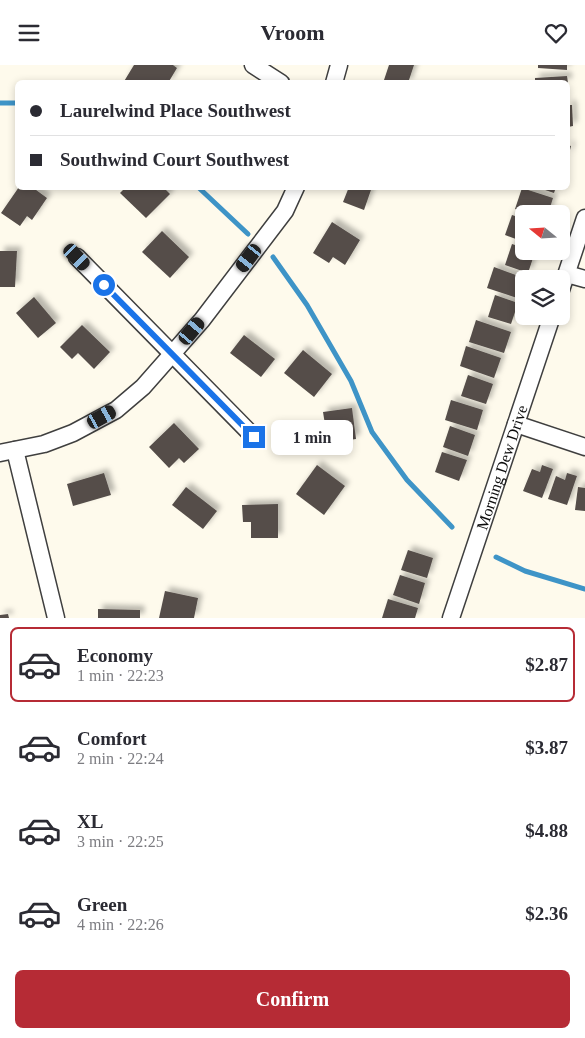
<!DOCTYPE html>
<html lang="en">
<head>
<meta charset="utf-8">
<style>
	:root { --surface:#fff; --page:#f7f7f7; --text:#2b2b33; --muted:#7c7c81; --line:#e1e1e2; --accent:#b62b35 }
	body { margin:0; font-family:"Times New Roman",serif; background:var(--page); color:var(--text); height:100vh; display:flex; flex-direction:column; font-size:19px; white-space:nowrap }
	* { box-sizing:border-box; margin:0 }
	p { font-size:16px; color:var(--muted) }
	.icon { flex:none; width:28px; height:28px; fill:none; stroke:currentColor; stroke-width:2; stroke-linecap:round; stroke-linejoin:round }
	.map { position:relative; height:553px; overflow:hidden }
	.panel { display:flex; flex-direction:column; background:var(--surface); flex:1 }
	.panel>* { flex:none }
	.banner { position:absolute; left:15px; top:15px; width:555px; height:110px; border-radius:8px; box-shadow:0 2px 8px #0003; display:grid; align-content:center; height:110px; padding:0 15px; background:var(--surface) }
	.needle { width:32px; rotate:288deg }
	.fabs { position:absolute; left:515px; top:140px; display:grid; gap:10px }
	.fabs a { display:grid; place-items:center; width:55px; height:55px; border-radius:8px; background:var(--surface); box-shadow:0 2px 8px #0003; font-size:25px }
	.end { position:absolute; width:22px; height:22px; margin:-11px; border:6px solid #1a73e8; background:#fff; box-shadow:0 0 0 2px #fff }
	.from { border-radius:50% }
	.bubble { position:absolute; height:35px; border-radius:8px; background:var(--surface); box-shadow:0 2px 8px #0003; font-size:16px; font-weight:800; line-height:35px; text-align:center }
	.car { position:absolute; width:15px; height:30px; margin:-15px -8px; border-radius:6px; box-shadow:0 0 4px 1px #0007; background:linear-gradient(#222 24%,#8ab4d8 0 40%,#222 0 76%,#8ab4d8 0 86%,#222 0) }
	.banner b { display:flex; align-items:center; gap:18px; height:48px; font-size:19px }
	.banner b+b { border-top:1px solid var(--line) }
	.banner i { width:12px; height:12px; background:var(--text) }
	ul { padding:9px 0 0; list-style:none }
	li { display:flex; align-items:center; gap:15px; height:75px; margin:0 10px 8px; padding:0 5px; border:2px solid transparent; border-radius:8px }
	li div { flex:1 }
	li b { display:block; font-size:19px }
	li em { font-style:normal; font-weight:800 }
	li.on { border-color:var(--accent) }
	li>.icon { width:45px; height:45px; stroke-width:1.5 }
	.primary-button { display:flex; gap:10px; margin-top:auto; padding:10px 15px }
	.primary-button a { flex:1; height:58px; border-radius:8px; background:var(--accent); color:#fff; font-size:20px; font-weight:800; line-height:58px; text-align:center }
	header { display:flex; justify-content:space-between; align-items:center; height:65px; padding:0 15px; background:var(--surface); font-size:22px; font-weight:800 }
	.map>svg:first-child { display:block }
</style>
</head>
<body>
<header><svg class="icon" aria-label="menu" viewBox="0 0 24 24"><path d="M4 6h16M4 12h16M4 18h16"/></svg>Vroom<svg class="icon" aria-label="heart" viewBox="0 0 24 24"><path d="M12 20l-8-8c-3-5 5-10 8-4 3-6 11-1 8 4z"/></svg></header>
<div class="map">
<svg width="585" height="553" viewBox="0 0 585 553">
	<defs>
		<filter id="shadow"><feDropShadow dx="4.5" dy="-4.5" stdDeviation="2.5" flood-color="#0004"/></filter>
	</defs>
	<rect width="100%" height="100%" fill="#fefaec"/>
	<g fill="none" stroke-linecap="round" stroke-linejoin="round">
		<g stroke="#3e94c7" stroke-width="5">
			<path d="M 0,38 L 18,38"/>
			<path d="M 198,122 L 248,169"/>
			<path d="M 273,192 L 307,240 L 351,316 L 372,367 L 407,415 L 452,462"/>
			<path d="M 496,492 L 525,506 L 585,524"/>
		</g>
	</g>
	<g fill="#544d49" filter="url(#shadow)">
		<path d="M 134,0 L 173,0 L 177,3 L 168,18 L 163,15 L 162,18 L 123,18 Z"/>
		<path d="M 389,0 L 414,0 L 408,18 L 383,18 Z"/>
		<path d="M 538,0 L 567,0 L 567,5 L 538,3 Z"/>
		<path d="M 567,11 L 568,18 L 535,18 L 535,13 Z"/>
		<path d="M 568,40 L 572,40 L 573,61 L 568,62 Z"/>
		<path d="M 568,80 L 571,81 L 568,93 Z"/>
		<path d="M 19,122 L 32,122 L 47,133 L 32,155 L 27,151 L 20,161 L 1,148 Z"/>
		<path d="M 126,122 L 163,122 L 170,129 L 146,153 L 120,128 Z"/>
		<path d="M 349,122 L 372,122 L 364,145 L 343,137 Z"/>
		<path d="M 536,122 L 556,122 L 554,128 Z"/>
		<path d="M 522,123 L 553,133 L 548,149 L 528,149 L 515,144 Z"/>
		<path d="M 512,150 L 524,154 L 524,177 L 505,170 Z"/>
		<path d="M 332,157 L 360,175 L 345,200 L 333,192 L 329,198 L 313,188 Z"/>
		<path d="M 162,166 L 189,192 L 170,213 L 142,187 Z"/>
		<path d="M 512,179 L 524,183 L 524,186 L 535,187 L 528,208 L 505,200 Z"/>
		<path d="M 0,186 L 17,186 L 15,222 L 0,222 Z"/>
		<path d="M 494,202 L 524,213 L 524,224 L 520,234 L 487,223 Z"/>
		<path d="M 495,230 L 518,238 L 511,259 L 488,252 Z"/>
		<path d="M 34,232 L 56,258 L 38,273 L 16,248 Z"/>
		<path d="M 476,255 L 511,267 L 504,288 L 469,277 Z"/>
		<path d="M 82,260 L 110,287 L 94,304 L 78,288 L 72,294 L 60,282 Z"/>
		<path d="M 244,270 L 275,294 L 261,312 L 230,288 Z"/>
		<path d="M 466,281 L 501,293 L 494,313 L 460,301 Z"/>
		<path d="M 303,285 L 332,309 L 314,332 L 284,308 Z"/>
		<path d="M 468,310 L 493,319 L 486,339 L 461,331 Z"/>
		<path d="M 451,335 L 483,345 L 477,365 L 445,355 Z"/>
		<path d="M 352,343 L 356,374 L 328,378 L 323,347 Z"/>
		<path d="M 174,358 L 199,384 L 184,398 L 179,393 L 169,403 L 149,382 Z"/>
		<path d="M 450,361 L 475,370 L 468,391 L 443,382 Z"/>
		<path d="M 442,387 L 467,395 L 459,416 L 435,407 Z"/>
		<path d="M 317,400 L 345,421 L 324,450 L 296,429 Z"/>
		<path d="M 542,400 L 553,404 L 542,433 L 523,426 L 532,404 L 540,407 Z"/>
		<path d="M 104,408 L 111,430 L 73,441 L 67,419 Z"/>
		<path d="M 567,408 L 577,411 L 567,440 L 548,434 L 556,411 L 565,415 Z"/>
		<path d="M 186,422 L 217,446 L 203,464 L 172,440 Z"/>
		<path d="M 578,422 L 585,423 L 585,446 L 575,445 Z"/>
		<path d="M 278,439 L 278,473 L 251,473 L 251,457 L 243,457 L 242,440 Z"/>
		<path d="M 408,485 L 433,493 L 427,513 L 401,505 Z"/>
		<path d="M 400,510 L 425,518 L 419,539 L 393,530 Z"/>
		<path d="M 165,526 L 198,533 L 194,553 L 159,553 Z"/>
		<path d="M 388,534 L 418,543 L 415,553 L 382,553 Z"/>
		<path d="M 98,544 L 140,545 L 140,553 L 98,553 Z"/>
		<path d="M 8,549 L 9,553 L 0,553 L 0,550 Z"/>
	</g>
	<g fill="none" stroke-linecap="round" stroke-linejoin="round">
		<defs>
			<g id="street">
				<path d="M 253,0 L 281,18"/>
				<path d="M 334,18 L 339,0"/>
				<path d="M 77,192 L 254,372"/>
				<path d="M 567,209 L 585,214"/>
				<path d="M 561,225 L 585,153"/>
				<path d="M 516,359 L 585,382"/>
				<path d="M 15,385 L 56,553"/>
				<path d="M 0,388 L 44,379 L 73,368 L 116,345 L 143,322 L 202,255 L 285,146 L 296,122"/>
				<path id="s1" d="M 451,553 L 552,251"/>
			</g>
		</defs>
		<use href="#street" stroke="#3f3f3f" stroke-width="19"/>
		<use href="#street" stroke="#fff" stroke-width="16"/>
	</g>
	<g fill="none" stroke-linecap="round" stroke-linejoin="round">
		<path stroke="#1a73e8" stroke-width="6" d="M 104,220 L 254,372"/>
	</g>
	<g text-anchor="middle" stroke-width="5" stroke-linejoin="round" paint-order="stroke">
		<g font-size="16" fill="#0c0c0c" stroke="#fff">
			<text dy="6" stroke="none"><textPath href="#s1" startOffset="159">Morning Dew Drive</textPath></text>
		</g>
	</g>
</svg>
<div class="fabs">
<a><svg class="needle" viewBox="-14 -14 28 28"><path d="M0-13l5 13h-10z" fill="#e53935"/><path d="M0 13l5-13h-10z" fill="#7c7c81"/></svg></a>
<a><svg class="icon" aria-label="layers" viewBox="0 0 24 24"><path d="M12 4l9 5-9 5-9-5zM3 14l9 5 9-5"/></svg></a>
</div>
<i class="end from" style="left:104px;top:220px"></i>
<i class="end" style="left:254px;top:372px"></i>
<div class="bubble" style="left:271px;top:355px;width:82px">1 min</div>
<i class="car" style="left:77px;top:192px;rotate:136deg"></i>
<i class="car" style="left:249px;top:193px;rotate:217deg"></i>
<i class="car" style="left:192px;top:266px;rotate:40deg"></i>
<i class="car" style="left:102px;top:352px;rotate:61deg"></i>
<div class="banner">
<b><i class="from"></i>Laurelwind Place Southwest</b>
<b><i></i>Southwind Court Southwest</b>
</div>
</div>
<section class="panel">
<ul>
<li class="on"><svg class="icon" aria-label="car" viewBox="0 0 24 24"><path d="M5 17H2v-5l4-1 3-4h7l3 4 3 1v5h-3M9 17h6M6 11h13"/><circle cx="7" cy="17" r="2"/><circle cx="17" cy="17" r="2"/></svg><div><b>Economy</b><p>1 min · 22:23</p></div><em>$2.87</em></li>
<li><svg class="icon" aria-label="car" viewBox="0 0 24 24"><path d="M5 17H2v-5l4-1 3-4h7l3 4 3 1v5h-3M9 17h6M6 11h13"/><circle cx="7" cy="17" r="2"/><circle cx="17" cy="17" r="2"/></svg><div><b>Comfort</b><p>2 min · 22:24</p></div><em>$3.87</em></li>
<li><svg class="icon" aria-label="car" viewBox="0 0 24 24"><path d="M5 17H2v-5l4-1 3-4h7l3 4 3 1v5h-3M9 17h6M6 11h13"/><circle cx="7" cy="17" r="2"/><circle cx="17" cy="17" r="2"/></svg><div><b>XL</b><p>3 min · 22:25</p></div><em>$4.88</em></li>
<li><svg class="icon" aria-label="car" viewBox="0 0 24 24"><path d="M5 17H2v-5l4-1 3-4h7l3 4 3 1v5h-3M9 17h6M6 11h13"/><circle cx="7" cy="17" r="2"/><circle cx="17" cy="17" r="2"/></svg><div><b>Green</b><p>4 min · 22:26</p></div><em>$2.36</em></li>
</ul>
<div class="primary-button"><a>Confirm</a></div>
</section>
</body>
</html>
